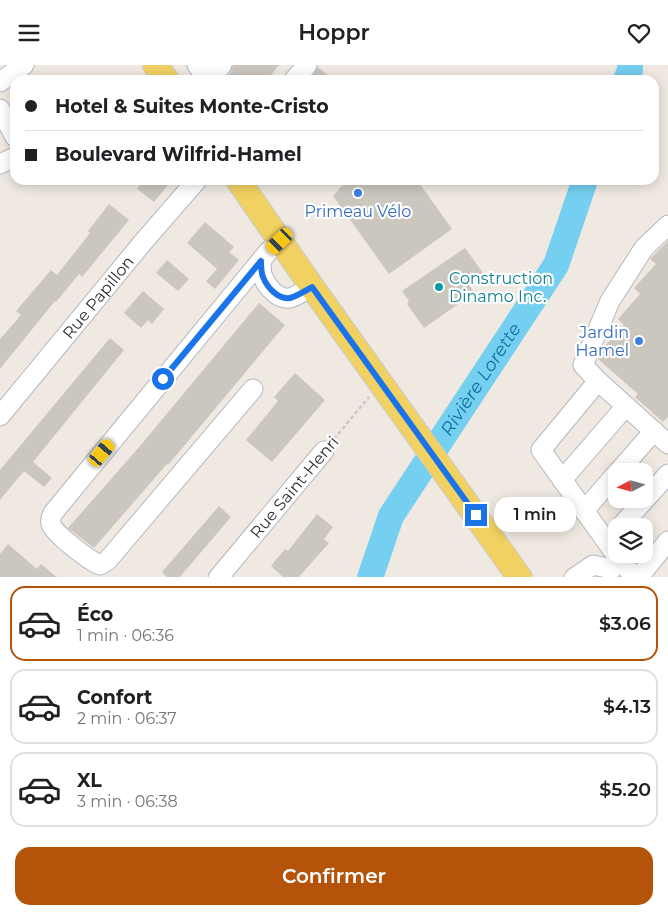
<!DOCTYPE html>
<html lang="fr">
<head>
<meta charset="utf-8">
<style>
	:root { --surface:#fff; --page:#f6f6f6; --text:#202124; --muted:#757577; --line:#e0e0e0; --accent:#b45309 }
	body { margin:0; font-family:Montserrat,sans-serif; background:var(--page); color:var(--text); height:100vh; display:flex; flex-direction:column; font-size:19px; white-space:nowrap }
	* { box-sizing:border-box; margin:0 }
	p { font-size:16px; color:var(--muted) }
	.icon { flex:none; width:28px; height:28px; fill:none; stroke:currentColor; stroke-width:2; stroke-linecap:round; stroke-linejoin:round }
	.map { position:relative; height:512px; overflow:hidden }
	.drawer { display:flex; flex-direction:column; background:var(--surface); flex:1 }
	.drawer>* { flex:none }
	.hud { position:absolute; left:10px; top:10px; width:649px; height:110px; border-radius:15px; box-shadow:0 2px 12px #0003; display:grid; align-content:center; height:110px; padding:0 15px; background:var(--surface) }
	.needle { width:32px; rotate:264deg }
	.fabs { position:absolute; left:608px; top:398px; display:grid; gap:10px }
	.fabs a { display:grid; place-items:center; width:45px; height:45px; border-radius:10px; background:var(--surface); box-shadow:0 2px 12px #0003; font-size:25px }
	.end { position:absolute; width:22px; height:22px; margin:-11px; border:6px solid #1a73e8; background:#fff; box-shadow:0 0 0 2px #fff }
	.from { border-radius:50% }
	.bubble { position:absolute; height:35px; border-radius:15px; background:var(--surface); box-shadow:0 2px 12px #0003; font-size:16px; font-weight:600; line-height:35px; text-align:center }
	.car { position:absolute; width:15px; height:30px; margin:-15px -8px; border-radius:6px; box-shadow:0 0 4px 1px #0007; background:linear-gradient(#f5c518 24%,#345 0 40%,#f5c518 0 76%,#345 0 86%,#f5c518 0) }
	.hud b { display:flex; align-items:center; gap:18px; height:48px; font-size:19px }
	.hud b+b { border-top:1px solid var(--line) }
	.hud i { width:12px; height:12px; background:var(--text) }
	ul { padding:9px 0 0; list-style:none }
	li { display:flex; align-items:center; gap:15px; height:75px; margin:0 10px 8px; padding:0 5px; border:2px solid var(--line); border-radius:15px }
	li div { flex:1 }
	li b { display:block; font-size:19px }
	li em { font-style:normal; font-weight:600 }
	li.selected { border-color:var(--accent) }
	li>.icon { width:45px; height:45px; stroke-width:1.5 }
	.cta { display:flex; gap:10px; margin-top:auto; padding:10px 15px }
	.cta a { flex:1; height:58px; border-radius:15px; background:var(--accent); color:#fff; font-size:20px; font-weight:600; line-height:58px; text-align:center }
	header { display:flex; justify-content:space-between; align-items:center; height:65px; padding:0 15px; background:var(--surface); font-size:22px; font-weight:600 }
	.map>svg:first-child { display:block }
</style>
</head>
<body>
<header><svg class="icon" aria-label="menu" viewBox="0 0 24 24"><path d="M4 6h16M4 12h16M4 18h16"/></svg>Hoppr<svg class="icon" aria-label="heart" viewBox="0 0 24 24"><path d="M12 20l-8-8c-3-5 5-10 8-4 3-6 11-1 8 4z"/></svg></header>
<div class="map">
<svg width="668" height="513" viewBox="0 0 668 513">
	<rect width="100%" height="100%" fill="#efe9e1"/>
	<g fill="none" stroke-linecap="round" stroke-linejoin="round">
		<g stroke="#75cff0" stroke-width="26">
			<path d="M 626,15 L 630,5 L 630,0"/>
			<path id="s1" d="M 370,513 L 391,451 L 556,200 L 585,115"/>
		</g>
	</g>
	<g fill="#cbc7bf">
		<path d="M 233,0 L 279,0 L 267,15 L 223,15 L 231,7 Z"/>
		<path d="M 318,2 L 334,15 L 309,15 Z"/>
		<path d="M 144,115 L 172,115 L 154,137 L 137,124 Z"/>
		<path d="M 347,115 L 417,115 L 452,164 L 389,209 L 333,131 Z"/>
		<path d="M 109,139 L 129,155 L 82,212 L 79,209 L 56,237 L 55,236 L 0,304 L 0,274 L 21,250 L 16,246 L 51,205 L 57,210 L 90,168 L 88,166 Z"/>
		<path d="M 205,157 L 234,182 L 229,187 L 239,195 L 215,224 L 206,216 L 217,204 L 187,178 Z"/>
		<path d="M 668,176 L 668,352 L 663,357 L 635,332 L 638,329 L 598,294 L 601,285 L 624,260 L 618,254 L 640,229 L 634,223 L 656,199 L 650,194 Z"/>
		<path d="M 465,183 L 483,208 L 468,218 L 474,228 L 424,263 L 407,239 L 409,236 L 402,226 Z"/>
		<path d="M 167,195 L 189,214 L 178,226 L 156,208 Z"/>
		<path d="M 143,226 L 164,244 L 152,259 L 148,255 L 141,263 L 124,248 Z"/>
		<path d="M 259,238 L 285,260 L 168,400 L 167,399 L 94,483 L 68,463 L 140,381 Z"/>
		<path d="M 110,273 L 124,285 L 33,397 L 52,413 L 44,422 L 24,406 L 0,435 L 0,405 Z"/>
		<path d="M 295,308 L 325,335 L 272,397 L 246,375 L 278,336 L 274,332 Z"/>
		<path d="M 219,441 L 231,452 L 179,513 L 168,513 L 162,507 Z"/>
		<path d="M 317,449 L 333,462 L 324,474 L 329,478 L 298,513 L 284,513 L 271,501 L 285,484 L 288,486 Z"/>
		<path d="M 8,479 L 37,504 L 41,499 L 58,513 L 0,513 L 0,489 Z"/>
	</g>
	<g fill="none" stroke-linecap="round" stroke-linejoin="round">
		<defs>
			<g id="minor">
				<path d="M 197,0 L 208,15"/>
				<path d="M 208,15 L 222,0"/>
				<path d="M 294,15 L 307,0"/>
				<path d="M 0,17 L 24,0"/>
				<path d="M 0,44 L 15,72"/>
				<path d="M 0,99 L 15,92"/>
				<path d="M 261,196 C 261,201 261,207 263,212 C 267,222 278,235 290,233 C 297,231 305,225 312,222"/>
				<path d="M 598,316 L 583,300 L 610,236 L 644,183 L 668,160"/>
				<path d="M 253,324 L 107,496 L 100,500 C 90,496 54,469 51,459 C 50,455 51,452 53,448 L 268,187 L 280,175"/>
				<path id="s2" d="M 0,351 L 144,176 L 197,115"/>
				<path d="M 619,406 L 654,366"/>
				<path d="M 562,415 L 626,341"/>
				<path d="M 584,446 L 616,409"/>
				<path d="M 621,461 L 668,409"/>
				<path d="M 218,513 L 324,386"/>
				<path d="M 574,513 L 593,500 L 612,504"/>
				<path d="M 636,513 L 621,497 L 541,385 L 598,316 L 668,379"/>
				<path d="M 638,513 L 668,476"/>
			</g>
			<g id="major">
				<path d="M 155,0 L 167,15"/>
				<path d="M 238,115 L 312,222 L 520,513"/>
			</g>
		</defs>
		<use href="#minor" stroke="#b4b7c1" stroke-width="21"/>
		<use href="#major" stroke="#c9c9c9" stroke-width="26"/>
		<path stroke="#c9c9c9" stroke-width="2.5" stroke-dasharray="4 2.5" stroke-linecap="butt" d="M 334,374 L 369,332"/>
		<use href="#minor" stroke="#fff" stroke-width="19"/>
		<use href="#major" stroke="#f2d163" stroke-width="24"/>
	</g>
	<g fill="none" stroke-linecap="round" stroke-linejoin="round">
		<path stroke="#1a73e8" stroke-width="6" d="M 163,314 L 261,196 C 261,201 261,207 263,212 C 267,222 278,235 290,233 C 297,231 305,226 312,222 L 476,450"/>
	</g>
	<g fill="#3f7fe0" stroke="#fff" stroke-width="2">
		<circle cx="358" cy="128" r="5"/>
		<circle cx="639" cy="276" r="5"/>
	</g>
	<circle fill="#0f9aa8" stroke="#fff" stroke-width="2" cx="439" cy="222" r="5"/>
	<g text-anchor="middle" stroke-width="4.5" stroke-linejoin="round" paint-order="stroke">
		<g font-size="16" fill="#366cbe" stroke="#fff">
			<text x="358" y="152">Primeau Vélo</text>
			<text x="629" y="273" text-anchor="end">Jardin<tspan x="629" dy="18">Hamel</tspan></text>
		</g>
		<g font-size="16" fill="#0d838f" stroke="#fff" text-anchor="start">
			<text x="449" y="219">Construction<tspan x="449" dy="18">Dinamo Inc.</tspan></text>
		</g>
		<g font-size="16" fill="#2e2e2e" stroke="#fff">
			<text dy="6" stroke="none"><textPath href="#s2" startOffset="154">Rue Papillon</textPath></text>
			<text transform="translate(294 422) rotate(-50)" y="6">Rue Saint-Henri</text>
		</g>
		<g font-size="18" font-style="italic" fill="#0d6fa3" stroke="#fff">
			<text dy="6" stroke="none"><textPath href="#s1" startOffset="229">Rivière Lorette</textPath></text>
		</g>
	</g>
</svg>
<div class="fabs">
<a><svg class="needle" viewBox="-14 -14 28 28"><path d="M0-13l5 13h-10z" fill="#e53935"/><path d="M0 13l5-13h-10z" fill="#757577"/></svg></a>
<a><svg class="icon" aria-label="layers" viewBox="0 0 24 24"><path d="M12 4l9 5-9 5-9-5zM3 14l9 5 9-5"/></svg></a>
</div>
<i class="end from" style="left:163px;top:314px"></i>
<i class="end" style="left:476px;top:450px"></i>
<div class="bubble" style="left:494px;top:432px;width:82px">1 min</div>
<i class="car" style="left:280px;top:176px;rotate:226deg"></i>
<i class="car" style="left:102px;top:388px;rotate:40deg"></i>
<div class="hud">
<b><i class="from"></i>Hotel &amp; Suites Monte-Cristo</b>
<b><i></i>Boulevard Wilfrid-Hamel</b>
</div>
</div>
<section class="drawer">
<ul>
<li class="selected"><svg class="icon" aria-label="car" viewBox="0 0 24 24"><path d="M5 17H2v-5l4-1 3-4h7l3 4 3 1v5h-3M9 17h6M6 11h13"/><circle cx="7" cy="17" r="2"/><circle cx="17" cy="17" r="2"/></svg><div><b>Éco</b><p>1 min · 06:36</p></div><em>$3.06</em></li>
<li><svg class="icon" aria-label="car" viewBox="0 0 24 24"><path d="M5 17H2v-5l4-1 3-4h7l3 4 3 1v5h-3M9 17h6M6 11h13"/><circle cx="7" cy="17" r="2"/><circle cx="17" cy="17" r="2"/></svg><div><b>Confort</b><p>2 min · 06:37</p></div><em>$4.13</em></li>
<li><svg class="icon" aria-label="car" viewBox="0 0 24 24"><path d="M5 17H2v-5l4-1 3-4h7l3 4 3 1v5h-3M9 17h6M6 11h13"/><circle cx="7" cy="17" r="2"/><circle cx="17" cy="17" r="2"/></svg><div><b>XL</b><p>3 min · 06:38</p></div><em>$5.20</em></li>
</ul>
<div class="cta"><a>Confirmer</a></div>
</section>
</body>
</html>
